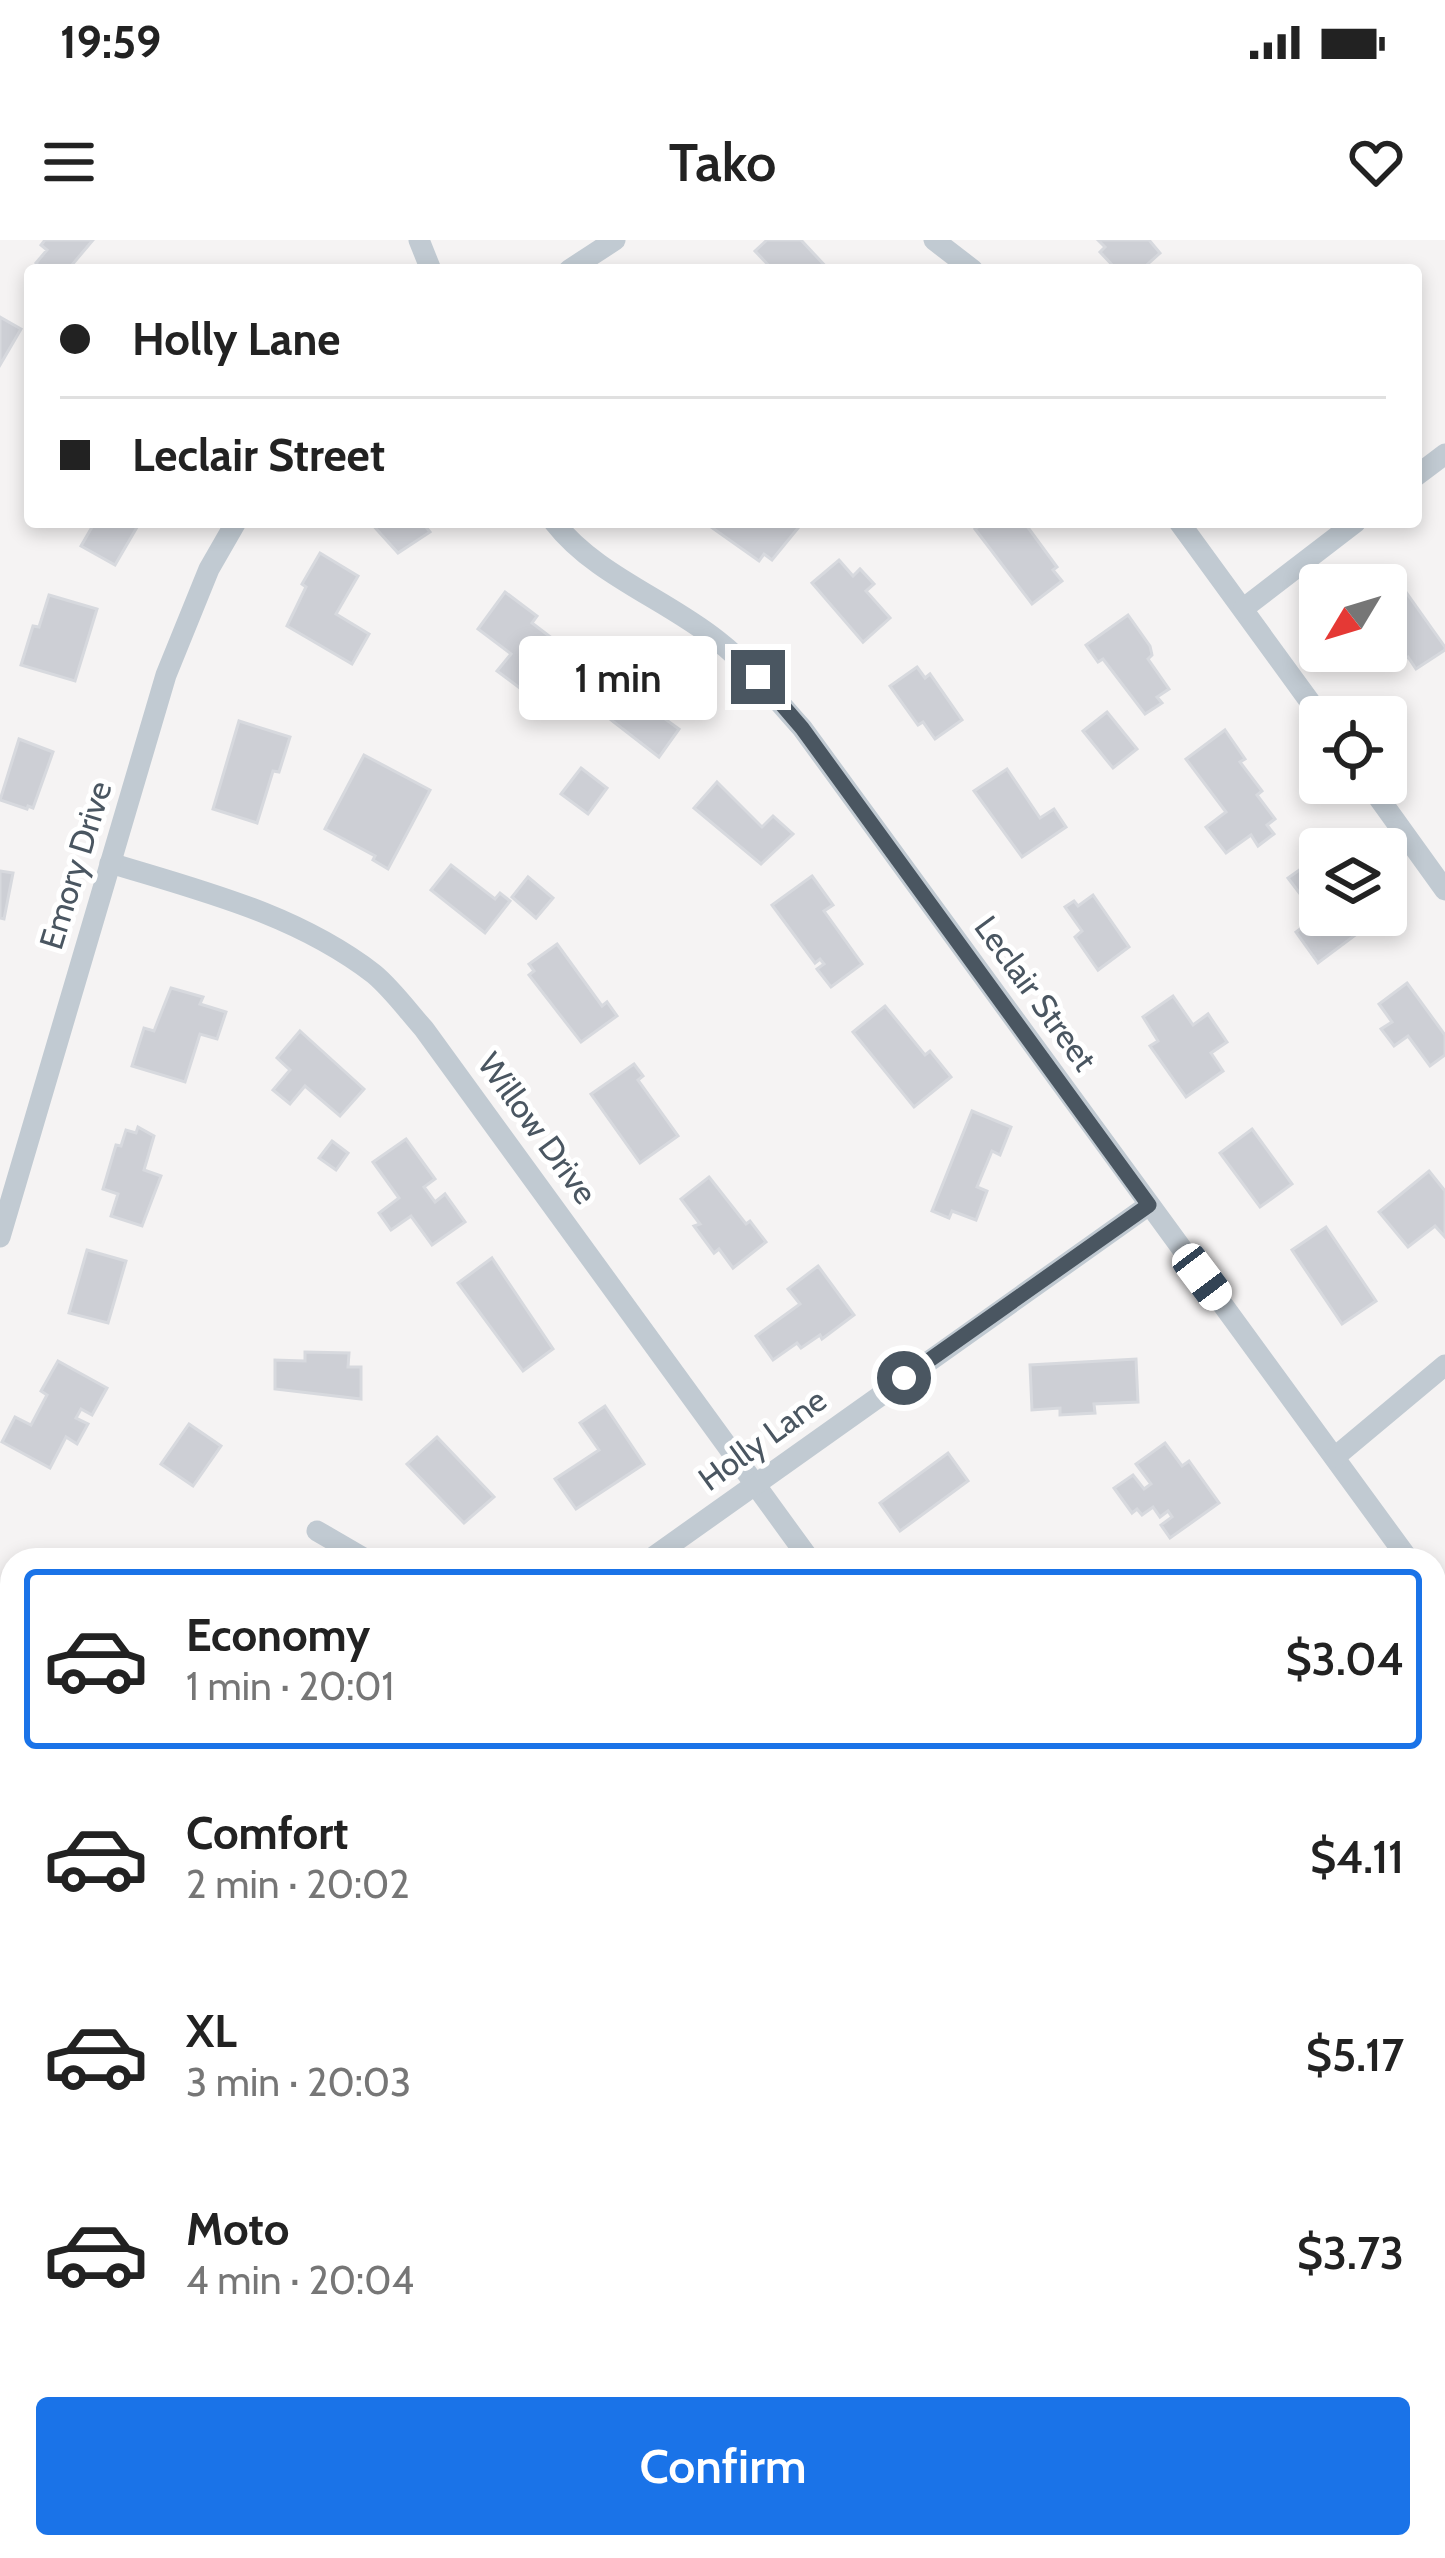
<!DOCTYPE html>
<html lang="en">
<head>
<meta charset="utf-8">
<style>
	:root { --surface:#fff; --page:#f2f2f2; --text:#222; --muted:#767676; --line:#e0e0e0; --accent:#1a73e8 }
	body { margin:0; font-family:Cabin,sans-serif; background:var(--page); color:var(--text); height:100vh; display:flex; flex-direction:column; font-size:45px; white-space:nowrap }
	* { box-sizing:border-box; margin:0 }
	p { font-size:39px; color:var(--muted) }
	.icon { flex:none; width:66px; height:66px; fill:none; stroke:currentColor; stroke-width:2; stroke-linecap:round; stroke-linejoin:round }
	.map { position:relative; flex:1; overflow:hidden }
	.panel { position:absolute; left:0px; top:1308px; width:1446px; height:1011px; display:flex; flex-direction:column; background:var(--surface); border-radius:36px 36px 0 0; box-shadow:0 6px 18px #0003 }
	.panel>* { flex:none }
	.guide { position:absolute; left:24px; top:24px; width:1398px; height:264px; border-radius:12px; box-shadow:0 6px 18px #0003; display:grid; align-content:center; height:264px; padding:0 36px; background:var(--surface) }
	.needle { width:78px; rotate:232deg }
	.tools { position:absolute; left:1299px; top:324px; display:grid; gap:24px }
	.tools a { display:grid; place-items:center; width:108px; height:108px; border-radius:12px; background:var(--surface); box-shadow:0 6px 18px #0003; font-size:60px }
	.end { position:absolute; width:54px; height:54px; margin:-27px; border:15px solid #4a5661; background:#fff; box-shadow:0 0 0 6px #fff }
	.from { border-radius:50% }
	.bubble { position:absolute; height:84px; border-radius:12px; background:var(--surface); box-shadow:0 6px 18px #0003; font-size:39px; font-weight:600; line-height:84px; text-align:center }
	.car { position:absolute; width:36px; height:72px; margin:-36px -18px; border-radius:15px; box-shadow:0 0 9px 3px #0007; background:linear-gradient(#fff 24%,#345 0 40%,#fff 0 76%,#345 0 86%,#fff 0) }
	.guide b { display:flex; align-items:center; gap:42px; height:114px; font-size:45px }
	.guide b+b { border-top:3px solid var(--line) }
	.guide i { width:30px; height:30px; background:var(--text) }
	ul { padding:21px 0 0; list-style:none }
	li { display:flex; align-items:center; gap:36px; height:180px; margin:0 24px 18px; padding:0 12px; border:6px solid transparent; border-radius:12px }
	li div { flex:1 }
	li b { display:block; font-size:45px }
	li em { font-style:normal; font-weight:600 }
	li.active { border-color:var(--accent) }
	li>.icon { width:108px; height:108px; stroke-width:1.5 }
	.button { display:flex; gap:24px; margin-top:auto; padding:24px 36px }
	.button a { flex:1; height:138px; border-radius:12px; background:var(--accent); color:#fff; font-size:48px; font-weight:600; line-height:138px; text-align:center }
	.status { display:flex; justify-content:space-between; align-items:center; height:84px; padding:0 60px; background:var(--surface); direction:ltr }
	.status svg { height:33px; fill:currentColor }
	header { display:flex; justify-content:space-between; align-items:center; height:156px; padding:0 36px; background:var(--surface); font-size:54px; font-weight:600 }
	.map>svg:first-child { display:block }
</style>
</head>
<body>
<div class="status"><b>19:59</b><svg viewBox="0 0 49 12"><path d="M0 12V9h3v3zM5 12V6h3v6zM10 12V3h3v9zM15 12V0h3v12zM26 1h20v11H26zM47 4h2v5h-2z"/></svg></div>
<header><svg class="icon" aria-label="menu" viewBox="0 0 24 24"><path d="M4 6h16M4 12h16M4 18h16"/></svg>Tako<svg class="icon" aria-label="heart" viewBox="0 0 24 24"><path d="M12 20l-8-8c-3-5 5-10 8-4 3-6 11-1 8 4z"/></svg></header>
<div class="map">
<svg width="1445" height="2318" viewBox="0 0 1445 2318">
	<rect width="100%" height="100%" fill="#f5f3f3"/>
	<path fill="#c3f1d5" d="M 1445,2028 L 1445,2318 L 1212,2318 L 1221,2307 L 1434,2307 L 1434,2042 Z"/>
	<g fill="#cdcfd5" stroke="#d7d9de" stroke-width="3">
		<path d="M 45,0 L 93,0 L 71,26 L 76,30 L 43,30 L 36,23 L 47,10 L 41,5 Z"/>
		<path d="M 767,0 L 801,0 L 829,30 L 773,30 L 755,11 Z"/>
		<path d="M 1098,0 L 1149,0 L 1160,13 L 1141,30 L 1117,30 L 1100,12 L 1105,7 Z"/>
		<path d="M 0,77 L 21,89 L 0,125 Z"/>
		<path d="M 95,282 L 140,282 L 115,325 L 81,306 Z"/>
		<path d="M 370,282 L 422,282 L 430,292 L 398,313 Z"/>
		<path d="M 704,282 L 803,282 L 772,320 L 764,314 L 759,321 Z"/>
		<path d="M 985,282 L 1024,282 L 1057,327 L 1053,330 L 1062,341 L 1032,364 L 975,289 Z"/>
		<path d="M 320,313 L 358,336 L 336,374 L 369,394 L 352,424 L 287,386 L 306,347 L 302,344 Z"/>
		<path d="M 839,320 L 853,336 L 860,329 L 874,344 L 866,351 L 890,378 L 863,402 L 812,343 Z"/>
		<path d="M 1396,338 L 1445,407 L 1445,410 L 1416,429 L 1408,417 L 1402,421 L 1386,395 L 1386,345 Z"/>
		<path d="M 505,352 L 537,376 L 532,383 L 561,405 L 525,452 L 497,431 L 511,414 L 478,389 Z"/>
		<path d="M 49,355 L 97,369 L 75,441 L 21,425 L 33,386 L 39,387 Z"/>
		<path d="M 1128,375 L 1150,406 L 1152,415 L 1148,419 L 1169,449 L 1157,457 L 1162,463 L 1145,474 L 1103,419 L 1098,422 L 1086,405 Z"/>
		<path d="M 917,427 L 925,438 L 930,434 L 962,480 L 935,499 L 923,482 L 918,485 L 890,446 Z"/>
		<path d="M 625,450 L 679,489 L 659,517 L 606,476 Z"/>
		<path d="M 1107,472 L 1137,509 L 1113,528 L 1083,491 Z"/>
		<path d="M 239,481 L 290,497 L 279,532 L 273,531 L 257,583 L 213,569 Z"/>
		<path d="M 1225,490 L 1245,519 L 1240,522 L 1262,551 L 1257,555 L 1275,579 L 1267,585 L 1274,594 L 1258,606 L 1251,595 L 1226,613 L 1206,587 L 1226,572 L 1186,519 Z"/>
		<path d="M 19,499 L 53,512 L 33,568 L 28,566 L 27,569 L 0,560 Z"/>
		<path d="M 364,515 L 430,550 L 388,629 L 373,620 L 375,616 L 325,589 Z"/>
		<path d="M 581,528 L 607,548 L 588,574 L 561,554 Z"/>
		<path d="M 1007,529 L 1040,578 L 1054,569 L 1066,587 L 1022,617 L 974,551 Z"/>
		<path d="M 717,542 L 762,587 L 773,576 L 793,594 L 761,624 L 694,568 Z"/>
		<path d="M 1312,621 L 1320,632 L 1320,675 L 1351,675 L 1362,690 L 1318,723 L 1296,692 L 1317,676 L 1288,638 Z"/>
		<path d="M 451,625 L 495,659 L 500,653 L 510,661 L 485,693 L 431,650 Z"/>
		<path d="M 0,631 L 13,633 L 4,679 L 0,678 Z"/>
		<path d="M 812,636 L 833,665 L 824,671 L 862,724 L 831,747 L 817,729 L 824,724 L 820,719 L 815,723 L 772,665 Z"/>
		<path d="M 528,637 L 553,658 L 536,678 L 512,657 Z"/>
		<path d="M 1093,655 L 1129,707 L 1098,730 L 1075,697 L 1082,691 L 1065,667 L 1074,661 L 1078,666 Z"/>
		<path d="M 557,704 L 602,766 L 607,762 L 617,776 L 581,802 L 529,735 L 534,731 L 529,724 Z"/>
		<path d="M 1407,743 L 1445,795 L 1445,815 L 1430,826 L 1408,796 L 1394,806 L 1381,789 L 1392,782 L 1379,764 Z"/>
		<path d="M 171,748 L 203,757 L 200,764 L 226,772 L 217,799 L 200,794 L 185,842 L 132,826 L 144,788 L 154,791 Z"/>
		<path d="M 1173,756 L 1193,785 L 1208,774 L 1227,802 L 1211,813 L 1223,831 L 1186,857 L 1150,806 L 1158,801 L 1143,777 Z"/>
		<path d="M 885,766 L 925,815 L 930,811 L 951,837 L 914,867 L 853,792 Z"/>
		<path d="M 300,791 L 364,849 L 340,876 L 305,846 L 290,864 L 273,850 L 290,830 L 277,818 Z"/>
		<path d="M 634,824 L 643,836 L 638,840 L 678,896 L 640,923 L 591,854 Z"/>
		<path d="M 972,871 L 1011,887 L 1000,915 L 992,911 L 977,947 L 987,951 L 976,980 L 952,971 L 949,978 L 932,971 Z"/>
		<path d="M 138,887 L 154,896 L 144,930 L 161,936 L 142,986 L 111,976 L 118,954 L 103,949 L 116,905 L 121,906 L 126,890 L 136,893 Z"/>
		<path d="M 1252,889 L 1292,944 L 1260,967 L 1220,913 Z"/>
		<path d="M 406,899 L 435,939 L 424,947 L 435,962 L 445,954 L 465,982 L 432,1005 L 411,976 L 391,990 L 379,973 L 399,958 L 373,922 Z"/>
		<path d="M 332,901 L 348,913 L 336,930 L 319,918 Z"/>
		<path d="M 1429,931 L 1445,951 L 1445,997 L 1435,986 L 1408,1007 L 1379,972 Z"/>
		<path d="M 709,937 L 746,984 L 750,981 L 766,1002 L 733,1028 L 719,1009 L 714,1013 L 694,986 L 700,984 L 681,959 Z"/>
		<path d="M 1326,987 L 1376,1061 L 1342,1084 L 1292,1010 Z"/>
		<path d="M 87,1010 L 126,1021 L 108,1083 L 69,1073 Z"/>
		<path d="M 492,1018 L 553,1109 L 523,1131 L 458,1043 Z"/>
		<path d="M 818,1026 L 854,1075 L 822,1099 L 820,1095 L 801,1108 L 797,1103 L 773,1120 L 756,1096 L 800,1064 L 788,1049 Z"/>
		<path d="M 305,1112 L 349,1113 L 348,1127 L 361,1127 L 361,1159 L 275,1149 L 275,1120 L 305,1121 Z"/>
		<path d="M 1136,1119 L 1138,1162 L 1094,1164 L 1095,1173 L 1060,1175 L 1060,1168 L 1032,1170 L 1030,1125 Z"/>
		<path d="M 58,1121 L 107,1148 L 92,1175 L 81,1169 L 76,1178 L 88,1184 L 77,1204 L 66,1197 L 50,1228 L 2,1202 L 15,1177 L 31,1185 L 47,1155 L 41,1151 Z"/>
		<path d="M 605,1166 L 644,1224 L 576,1269 L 555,1239 L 599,1210 L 580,1183 Z"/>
		<path d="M 189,1184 L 221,1206 L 193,1246 L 161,1224 Z"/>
		<path d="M 437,1197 L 494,1257 L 464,1283 L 407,1224 Z"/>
		<path d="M 1165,1203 L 1182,1226 L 1189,1221 L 1219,1263 L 1170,1298 L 1161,1285 L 1172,1277 L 1168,1271 L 1160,1277 L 1153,1267 L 1142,1275 L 1137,1269 L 1132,1273 L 1114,1248 L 1133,1235 L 1144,1249 L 1151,1244 L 1136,1224 Z"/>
		<path d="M 948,1213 L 968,1241 L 900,1291 L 880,1263 Z"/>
		<path d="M 5,1390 L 12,1398 L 12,1456 L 0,1443 L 0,1394 Z"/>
	</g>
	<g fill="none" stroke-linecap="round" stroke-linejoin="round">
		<g stroke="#c1cad2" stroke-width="21">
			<path d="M 419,0 L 431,30"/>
			<path d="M 934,0 L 973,30"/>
			<path d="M 569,30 L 615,0"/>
			<path d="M 1416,236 L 1445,214"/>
			<path d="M 554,282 C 595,335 666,359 718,401 C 750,426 775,458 802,488 L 1409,1320"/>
			<path d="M 1179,282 L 1321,477"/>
			<path d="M 1244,368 L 1356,282"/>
			<path d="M 1368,543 L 1445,650"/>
			<path d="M 110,623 C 202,651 296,674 374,734 C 392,749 408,771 424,789 L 810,1320"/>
			<path d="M 0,997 L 166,435 L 209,329 L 236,282"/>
			<path d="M 1335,1217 L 1445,1125"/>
			<path d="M 317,1291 L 367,1320"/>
			<path d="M 649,1320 L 1149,965"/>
			<path d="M 1434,1355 L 1445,1370"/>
			<path d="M 0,1591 L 12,1602"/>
			<path d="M 0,1680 L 12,1667"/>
			<path d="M 1434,1695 L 1445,1687"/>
			<path d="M 218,2307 L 228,2318"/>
			<path d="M 313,2318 L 325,2307"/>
			<path d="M 865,2318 L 872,2307"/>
		</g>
	</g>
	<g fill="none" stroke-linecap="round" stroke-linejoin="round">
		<path stroke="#4a5661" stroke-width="15" d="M 758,437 L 802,488 L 1149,965 L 904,1138"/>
	</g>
	<g text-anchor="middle" stroke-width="10" stroke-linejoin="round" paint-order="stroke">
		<g font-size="33" fill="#4a5661" stroke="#fff">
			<text transform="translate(75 625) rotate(-73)" y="12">Emory Drive</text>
			<text transform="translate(1036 753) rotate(54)" y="12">Leclair Street</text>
			<text transform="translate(538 888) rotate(54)" y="12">Willow Drive</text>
			<text transform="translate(762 1199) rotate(-36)" y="12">Holly Lane</text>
		</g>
	</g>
</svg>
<div class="tools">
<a><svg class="needle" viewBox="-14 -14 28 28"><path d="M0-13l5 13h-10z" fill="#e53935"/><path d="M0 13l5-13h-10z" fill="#767676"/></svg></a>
<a><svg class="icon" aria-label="locate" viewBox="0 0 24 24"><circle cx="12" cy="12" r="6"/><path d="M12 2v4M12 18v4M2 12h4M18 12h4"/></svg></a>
<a><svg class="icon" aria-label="layers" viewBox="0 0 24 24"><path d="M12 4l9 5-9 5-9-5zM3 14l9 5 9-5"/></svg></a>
</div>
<i class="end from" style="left:904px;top:1138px"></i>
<i class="end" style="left:758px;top:437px"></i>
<div class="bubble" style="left:519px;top:396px;width:198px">1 min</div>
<i class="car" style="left:1202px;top:1037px;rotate:143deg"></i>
<div class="guide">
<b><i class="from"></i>Holly Lane</b>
<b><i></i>Leclair Street</b>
</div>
<section class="panel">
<ul>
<li class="active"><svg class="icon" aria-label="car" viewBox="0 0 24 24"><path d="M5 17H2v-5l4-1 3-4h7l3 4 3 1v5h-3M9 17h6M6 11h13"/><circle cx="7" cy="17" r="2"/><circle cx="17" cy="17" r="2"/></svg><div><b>Economy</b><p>1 min · 20:01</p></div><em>$3.04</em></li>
<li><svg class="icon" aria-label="car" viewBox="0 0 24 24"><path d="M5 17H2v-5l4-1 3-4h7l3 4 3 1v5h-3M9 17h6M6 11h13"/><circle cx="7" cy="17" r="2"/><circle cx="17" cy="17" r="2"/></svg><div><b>Comfort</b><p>2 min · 20:02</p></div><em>$4.11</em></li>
<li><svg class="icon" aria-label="car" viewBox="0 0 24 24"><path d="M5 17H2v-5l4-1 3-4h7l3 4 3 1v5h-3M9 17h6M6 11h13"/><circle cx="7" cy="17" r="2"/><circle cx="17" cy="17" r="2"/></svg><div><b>XL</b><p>3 min · 20:03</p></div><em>$5.17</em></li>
<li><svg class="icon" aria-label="car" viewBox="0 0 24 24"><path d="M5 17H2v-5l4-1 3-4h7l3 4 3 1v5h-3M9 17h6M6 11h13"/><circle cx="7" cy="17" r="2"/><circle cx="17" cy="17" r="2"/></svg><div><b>Moto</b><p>4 min · 20:04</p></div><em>$3.73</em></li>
</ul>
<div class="button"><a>Confirm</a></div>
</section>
</div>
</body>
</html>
